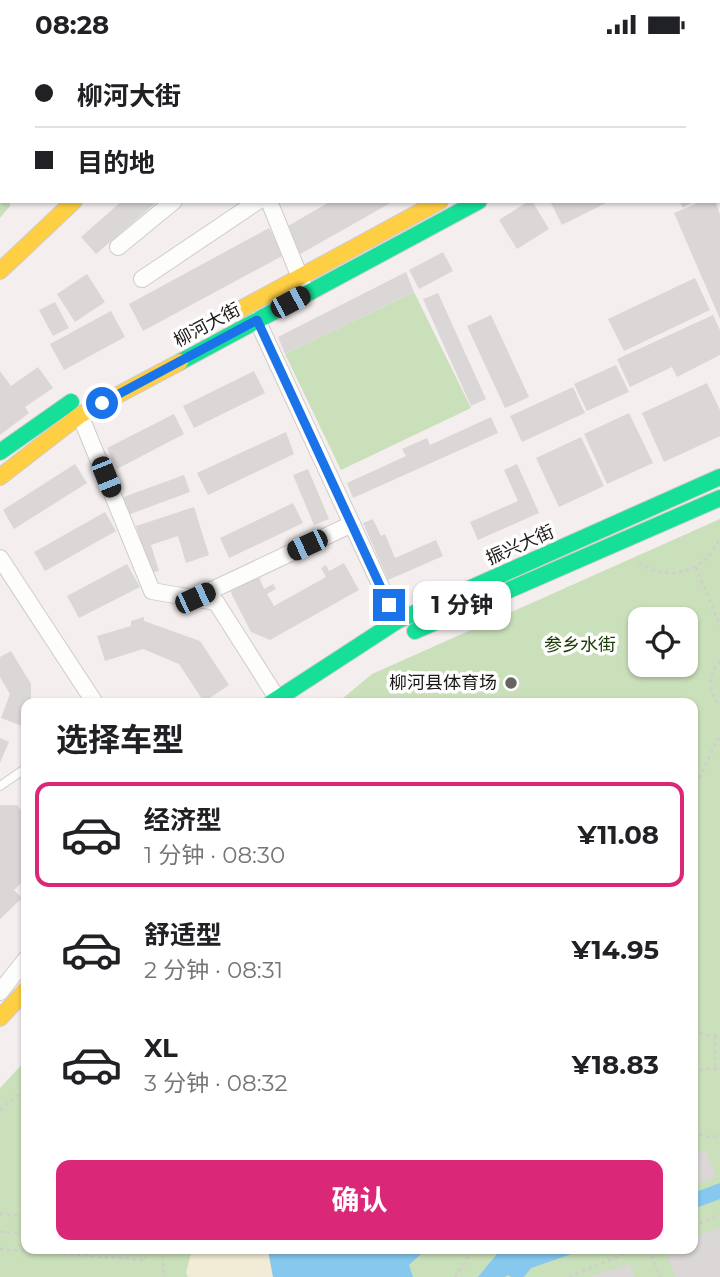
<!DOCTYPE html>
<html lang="zh">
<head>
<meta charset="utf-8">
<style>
	:root { --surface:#fff; --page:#f6f6f6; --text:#202124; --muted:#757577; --line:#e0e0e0; --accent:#db2777 }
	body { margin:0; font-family:Montserrat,"Noto Sans SC",sans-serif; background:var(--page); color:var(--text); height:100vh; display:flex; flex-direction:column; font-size:26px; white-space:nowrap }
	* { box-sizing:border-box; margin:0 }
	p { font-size:23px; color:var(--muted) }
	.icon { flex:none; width:38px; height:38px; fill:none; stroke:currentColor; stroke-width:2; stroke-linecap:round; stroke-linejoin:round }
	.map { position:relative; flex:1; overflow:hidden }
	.side { position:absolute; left:21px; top:649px; width:677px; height:556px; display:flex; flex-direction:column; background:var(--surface); border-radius:14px; box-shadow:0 2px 5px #0004 }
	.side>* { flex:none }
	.top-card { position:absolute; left:0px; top:0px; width:721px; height:154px; box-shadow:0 2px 5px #0004; display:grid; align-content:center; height:154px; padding:0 35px; background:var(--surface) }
	.fabs { position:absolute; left:628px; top:558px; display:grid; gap:14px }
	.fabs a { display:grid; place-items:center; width:70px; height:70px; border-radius:14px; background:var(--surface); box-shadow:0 2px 5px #0004; font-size:35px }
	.end { position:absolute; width:32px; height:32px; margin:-16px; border:9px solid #1a73e8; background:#fff; box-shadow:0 0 0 4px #fff }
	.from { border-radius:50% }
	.bubble { position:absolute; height:49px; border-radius:14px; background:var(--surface); box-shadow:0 2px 5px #0004; font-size:23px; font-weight:700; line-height:49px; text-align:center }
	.car { position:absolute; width:21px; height:42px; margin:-21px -10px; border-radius:9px; box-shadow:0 0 5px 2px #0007; background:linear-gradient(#222 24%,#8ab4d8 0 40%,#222 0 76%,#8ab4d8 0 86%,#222 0) }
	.top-card b { display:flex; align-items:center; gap:24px; height:66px; font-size:26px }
	.top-card b+b { border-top:2px solid var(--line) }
	.top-card i { width:18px; height:18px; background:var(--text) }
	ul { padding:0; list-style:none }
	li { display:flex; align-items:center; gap:21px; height:105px; margin:0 14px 10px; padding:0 21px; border:4px solid transparent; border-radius:14px }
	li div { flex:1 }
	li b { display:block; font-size:26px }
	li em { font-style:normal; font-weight:700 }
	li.active { border-color:var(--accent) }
	li>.icon { width:63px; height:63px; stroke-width:1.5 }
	h2 { padding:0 35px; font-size:32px; line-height:84px }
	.action { display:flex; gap:14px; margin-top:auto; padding:14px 35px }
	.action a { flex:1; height:80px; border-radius:14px; background:var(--accent); color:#fff; font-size:28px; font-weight:700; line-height:80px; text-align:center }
	.status { display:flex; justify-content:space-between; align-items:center; height:49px; padding:0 35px; background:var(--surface); direction:ltr }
	.status svg { height:19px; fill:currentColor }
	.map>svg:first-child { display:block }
</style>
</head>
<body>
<div class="status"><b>08:28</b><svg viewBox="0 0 49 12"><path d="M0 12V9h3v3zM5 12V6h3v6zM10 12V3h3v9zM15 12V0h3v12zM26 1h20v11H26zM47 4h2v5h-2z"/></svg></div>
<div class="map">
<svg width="720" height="1228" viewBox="0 0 720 1228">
	<rect width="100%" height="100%" fill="#f4efee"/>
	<g fill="#cae0ba" fill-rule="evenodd">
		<path d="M 0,96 L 2,152 L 10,152 L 10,157 L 0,169 Z"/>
		<path d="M 414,243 L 471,359 L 341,421 L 285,305 Z"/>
		<path d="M 720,470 L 720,1228 L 0,1228 L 0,1039 L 26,1011 L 26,1200 L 693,1200 L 693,654 L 337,654 L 372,625 ZM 640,570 L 686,570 L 686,616 L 640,616 Z"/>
	</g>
	<path fill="#f2ebd6" d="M 268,1200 L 273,1228 L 188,1228 L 186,1224 L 192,1201 Z"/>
	<g fill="#86c8ee">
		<path d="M 720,1134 L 720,1150 L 693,1160 L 693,1144 Z"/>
		<path d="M 268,1201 L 268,1200 L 425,1201 L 409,1216 L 413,1228 L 273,1228 Z"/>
		<path d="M 500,1201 L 500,1200 L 583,1201 L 531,1219 L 524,1228 L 511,1228 L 508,1226 L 505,1228 L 478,1228 Z"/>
	</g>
	<g fill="#dbd7d6">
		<path d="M 122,152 L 158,152 L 96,205 L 81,188 Z"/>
		<path d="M 331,152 L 394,152 L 295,208 L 283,180 Z"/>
		<path d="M 529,152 L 532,152 L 549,180 L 517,200 L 499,171 Z"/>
		<path d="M 550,152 L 610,152 L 562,176 Z"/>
		<path d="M 679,152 L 694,152 L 683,159 Z"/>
		<path d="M 702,152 L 715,152 L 720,165 L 720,270 L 674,164 Z"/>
		<path d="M 269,179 L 284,206 L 143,282 L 129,255 Z"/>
		<path d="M 443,203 L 453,222 L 419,240 L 409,221 Z"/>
		<path d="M 406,223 L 414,243 L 285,305 L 278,288 Z"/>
		<path d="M 87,225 L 105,253 L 75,273 L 57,245 Z"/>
		<path d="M 695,229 L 710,261 L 624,302 L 608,270 Z"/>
		<path d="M 438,244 L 486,350 L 471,357 L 423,250 Z"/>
		<path d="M 55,253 L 69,279 L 53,287 L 39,261 Z"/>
		<path d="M 111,262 L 125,288 L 64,321 L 50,295 Z"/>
		<path d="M 491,266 L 529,348 L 505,359 L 467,277 Z"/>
		<path d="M 713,266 L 720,281 L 720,306 L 677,328 L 672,318 L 630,338 L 617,310 Z"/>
		<path d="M 616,316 L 629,343 L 587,362 L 574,335 Z"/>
		<path d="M 38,318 L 53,339 L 25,358 L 29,364 L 0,386 L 0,322 L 11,337 Z"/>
		<path d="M 254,322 L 265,344 L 194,379 L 183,357 Z"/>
		<path d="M 707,334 L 720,361 L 720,387 L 664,413 L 642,364 Z"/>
		<path d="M 573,338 L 585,364 L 522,393 L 510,367 Z"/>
		<path d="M 629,364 L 653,414 L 607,435 L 584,385 Z"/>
		<path d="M 174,365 L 184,385 L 117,420 L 107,399 Z"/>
		<path d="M 491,368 L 498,384 L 353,449 L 347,434 L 406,407 L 402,400 L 427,389 L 430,396 Z"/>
		<path d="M 286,383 L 294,405 L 208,446 L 197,424 Z"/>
		<path d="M 581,388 L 604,437 L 559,458 L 536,409 Z"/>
		<path d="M 75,415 L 87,434 L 14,480 L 3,461 Z"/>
		<path d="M 517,415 L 539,464 L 478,491 L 470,473 L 518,452 L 504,421 Z"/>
		<path d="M 308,420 L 329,470 L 314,476 L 293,426 Z"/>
		<path d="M 184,426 L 190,443 L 125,467 L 118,450 Z"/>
		<path d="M 293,454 L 303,474 L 229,509 L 220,489 Z"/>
		<path d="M 194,458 L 209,506 L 186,514 L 178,487 L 151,496 L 159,522 L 151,524 L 136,477 Z"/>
		<path d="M 105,463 L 116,482 L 45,522 L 34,503 Z"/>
		<path d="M 373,470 L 381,487 L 385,485 L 395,509 L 436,491 L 443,507 L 388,531 L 363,474 Z"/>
		<path d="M 344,514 L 359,541 L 270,591 L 251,583 L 232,546 L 231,542 L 259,528 L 264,540 L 273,535 L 276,540 L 267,545 L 274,557 L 326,528 L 321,519 L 326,516 L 329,522 Z"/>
		<path d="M 127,515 L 140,538 L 79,569 L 67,547 Z"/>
		<path d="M 144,568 L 144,572 L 200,592 L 229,636 L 204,653 L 179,615 L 143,600 L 105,612 L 97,587 L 131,577 L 131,572 Z"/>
		<path d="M 11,602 L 31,635 L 31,654 L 26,654 L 26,666 L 22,677 L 1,669 L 10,645 L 0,628 L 0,608 Z"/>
		<path d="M 0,689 L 9,693 L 0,714 Z"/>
		<path d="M 0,756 L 17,756 L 26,767 L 26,829 L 14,841 L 22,849 L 0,870 Z"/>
		<path d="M 706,1101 L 716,1128 L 693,1136 L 693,1106 Z"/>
		<path d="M 720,1179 L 720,1228 L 675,1228 L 665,1200 L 693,1200 L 693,1188 Z"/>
		<path d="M 630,1215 L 634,1228 L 592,1228 L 591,1227 Z"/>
	</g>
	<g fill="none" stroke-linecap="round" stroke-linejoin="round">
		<defs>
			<path id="lane" d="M 0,737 L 26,719"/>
			<g id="street">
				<path d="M 450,0 L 451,2"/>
				<path d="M 668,0 L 669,2"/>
				<path d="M 362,2 L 365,0"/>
				<path d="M 556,2 L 559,0"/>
				<path d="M 269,152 L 303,236"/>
				<path d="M 118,198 L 174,152"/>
				<path d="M 142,230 L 258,152"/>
				<path d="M 257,271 L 397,572"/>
				<path d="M 80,366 L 152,542 L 216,553 L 277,649"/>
				<path d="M 0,509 L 95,654"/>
				<path d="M 195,549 L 352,475"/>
				<path d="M 0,943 L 26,910"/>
			</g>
			<g id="fast">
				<path d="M 242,2 L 245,0"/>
				<path d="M 717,2 L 720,0"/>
				<path d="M 719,20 L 720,19"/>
				<path d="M 180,313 L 479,152"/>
				<path d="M 0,403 L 71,353"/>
				<path d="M 415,582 L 720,449"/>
				<path d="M 271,654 L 397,572 L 720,428"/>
			</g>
			<g id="slow">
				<path d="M 0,222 L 74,152"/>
				<path d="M 241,260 L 440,152"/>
				<path d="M 0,428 L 80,366 L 180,313"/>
				<path d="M 0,969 L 26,941"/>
			</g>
			<path id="jam" d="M 217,2 L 219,0"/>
		</defs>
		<use href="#lane" stroke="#d0ccca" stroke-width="10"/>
		<use href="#street" stroke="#d0ccca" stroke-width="18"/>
		<use href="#fast" stroke="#d0ccca" stroke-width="18"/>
		<use href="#slow" stroke="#d0ccca" stroke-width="18"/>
		<use href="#jam" stroke="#d0ccca" stroke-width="18"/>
		<g stroke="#d0cecd" stroke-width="2.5" stroke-dasharray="3.5 3.5" stroke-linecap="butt">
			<path d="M 639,514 C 670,534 706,523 720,488"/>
			<path d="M 696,518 L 720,577"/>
			<path d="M 720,612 C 708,626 708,642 720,657"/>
			<path d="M 693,742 L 720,686"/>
			<path d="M 693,982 L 711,987 L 720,986"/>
			<path d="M 715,987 L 715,1019"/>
			<path d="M 693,1024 L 704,1020 L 720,1020"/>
			<path d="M 0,1061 L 26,1039"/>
			<path d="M 693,1083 L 708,1088 L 720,1087"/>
			<path d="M 0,1165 L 26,1167"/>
			<path d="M 693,1177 L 720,1166"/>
			<path d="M 0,1183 L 26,1185"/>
			<path d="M 0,1200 L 145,1211 L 146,1200"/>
			<path d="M 162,1200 L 164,1228"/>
			<path d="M 649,1200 L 660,1228"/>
			<path d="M 455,1228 L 474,1200"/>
			<path d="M 569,1228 L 636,1200"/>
		</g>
		<use href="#lane" stroke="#fdfdfc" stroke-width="8"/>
		<use href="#street" stroke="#fdfdfc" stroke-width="16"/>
		<use href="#fast" stroke="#16e098" stroke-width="16"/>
		<use href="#slow" stroke="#ffcf43" stroke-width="16"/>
		<use href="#jam" stroke="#f24e42" stroke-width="16"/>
	</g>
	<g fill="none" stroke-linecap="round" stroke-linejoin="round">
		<path stroke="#1a73e8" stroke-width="9" d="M 102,354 L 257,271 L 389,556"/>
	</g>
	<circle fill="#686462" stroke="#fefefe" stroke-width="2.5" cx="511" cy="634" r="7"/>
	<g text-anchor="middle" stroke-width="7" stroke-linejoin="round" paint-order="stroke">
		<g font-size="18" fill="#1c1917" stroke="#fefefe">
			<text transform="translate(207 276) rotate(-28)" y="6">柳河大街</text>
			<text transform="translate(520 496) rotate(-24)" y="6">振兴大街</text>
		</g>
		<g font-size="18" fill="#1d3d04" stroke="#fefefe">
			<text x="580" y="602">参乡水街</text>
		</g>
		<g font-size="18" fill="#1c1917" stroke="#fefefe" text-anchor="end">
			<text x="497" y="640">柳河县体育场</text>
		</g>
	</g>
</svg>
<div class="fabs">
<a><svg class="icon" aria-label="locate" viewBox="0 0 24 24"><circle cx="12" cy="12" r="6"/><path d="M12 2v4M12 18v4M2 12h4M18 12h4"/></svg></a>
</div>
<i class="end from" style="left:102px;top:354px"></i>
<i class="end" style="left:389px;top:556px"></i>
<div class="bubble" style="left:413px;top:532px;width:98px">1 分钟</div>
<i class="car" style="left:290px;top:253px;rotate:62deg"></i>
<i class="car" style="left:106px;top:428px;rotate:158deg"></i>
<i class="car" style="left:307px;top:496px;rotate:245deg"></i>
<i class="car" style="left:195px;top:549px;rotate:65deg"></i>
<div class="top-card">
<b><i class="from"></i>柳河大街</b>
<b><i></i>目的地</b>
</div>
<section class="side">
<h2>选择车型</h2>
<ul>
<li class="active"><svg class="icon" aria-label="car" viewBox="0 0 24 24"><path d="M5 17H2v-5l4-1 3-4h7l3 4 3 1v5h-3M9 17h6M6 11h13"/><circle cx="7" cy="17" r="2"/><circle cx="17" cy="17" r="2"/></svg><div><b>经济型</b><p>1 分钟 · 08:30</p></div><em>¥11.08</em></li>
<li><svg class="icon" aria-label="car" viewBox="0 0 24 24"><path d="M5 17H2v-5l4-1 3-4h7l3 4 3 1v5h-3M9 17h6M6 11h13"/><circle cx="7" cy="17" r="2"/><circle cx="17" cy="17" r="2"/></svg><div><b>舒适型</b><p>2 分钟 · 08:31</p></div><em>¥14.95</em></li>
<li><svg class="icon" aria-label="car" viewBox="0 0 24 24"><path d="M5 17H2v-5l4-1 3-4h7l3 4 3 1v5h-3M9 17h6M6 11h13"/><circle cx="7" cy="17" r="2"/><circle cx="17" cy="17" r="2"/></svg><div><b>XL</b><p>3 分钟 · 08:32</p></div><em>¥18.83</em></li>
</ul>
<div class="action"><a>确认</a></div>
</section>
</div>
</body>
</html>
